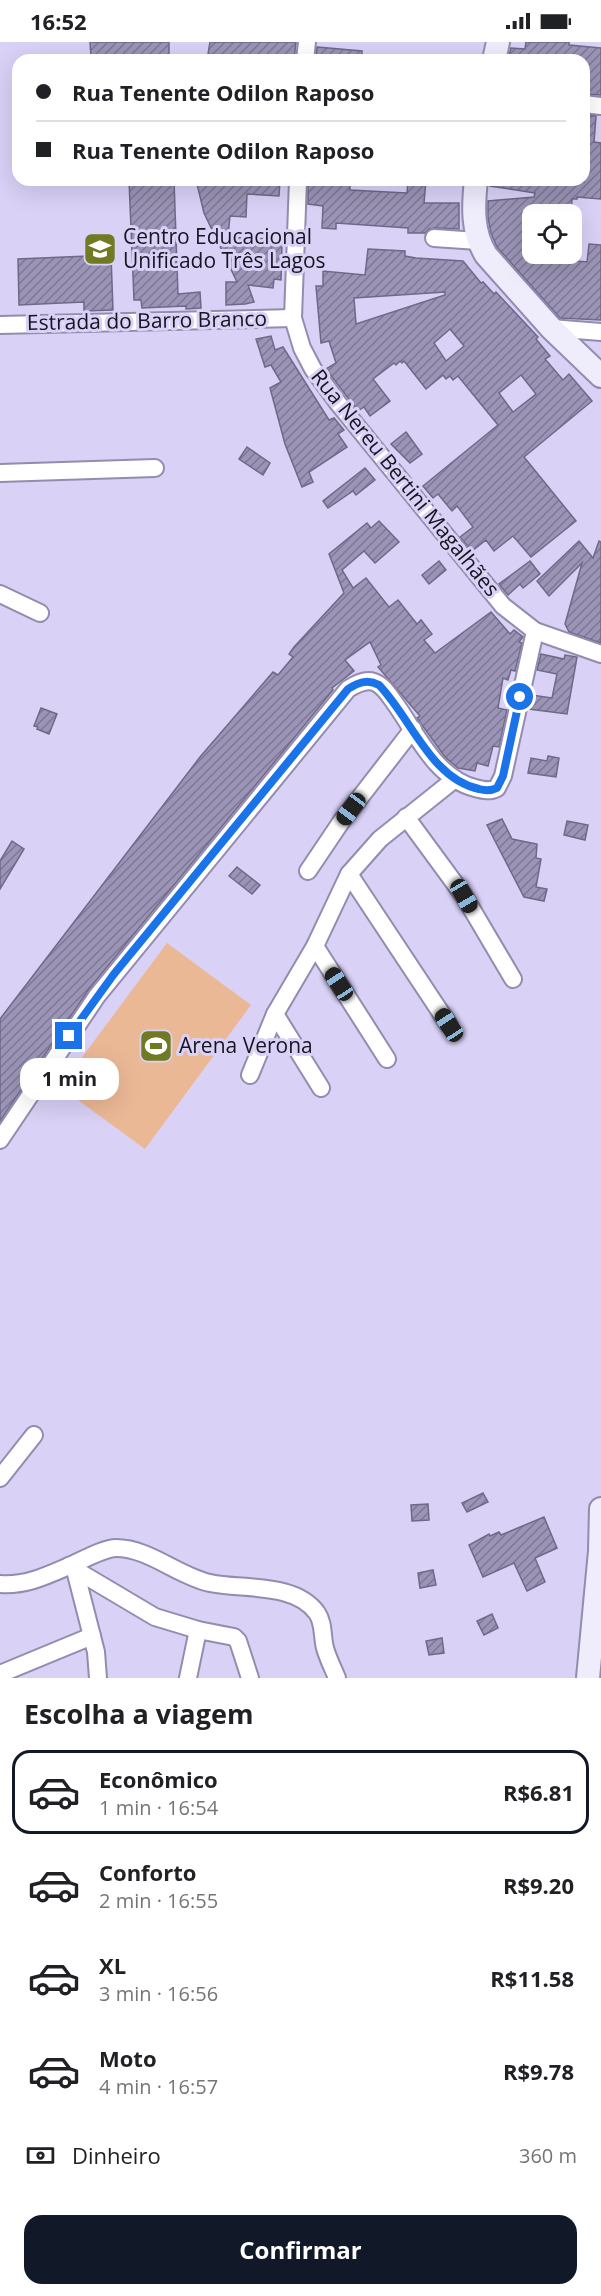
<!DOCTYPE html>
<html lang="pt">
<head>
<meta charset="utf-8">
<style>
	:root { --surface:#fff; --page:#f6f6f6; --text:#202124; --muted:#757577; --line:#e0e0e0; --accent:#111827 }
	body { margin:0; font-family:"Open Sans",sans-serif; background:var(--page); color:var(--text); height:100vh; display:flex; flex-direction:column; font-size:22px; white-space:nowrap }
	* { box-sizing:border-box; margin:0 }
	p { font-size:20px; color:var(--muted) }
	.icon { flex:none; width:33px; height:33px; fill:none; stroke:currentColor; stroke-width:2; stroke-linecap:round; stroke-linejoin:round }
	.map { position:relative; height:1636px; overflow:hidden }
	.details { display:flex; flex-direction:column; background:var(--surface); flex:1 }
	.details>* { flex:none }
	.guide { position:absolute; left:12px; top:12px; width:578px; height:132px; border-radius:18px; box-shadow:0 6px 24px #0002; display:grid; align-content:center; height:132px; padding:0 24px; background:var(--surface) }
	.fabs { position:absolute; left:522px; top:162px; display:grid; gap:12px }
	.fabs a { display:grid; place-items:center; width:60px; height:60px; border-radius:12px; background:var(--surface); box-shadow:0 6px 24px #0002; font-size:30px }
	.end { position:absolute; width:27px; height:27px; margin:-14px; border:8px solid #1a73e8; background:#fff; box-shadow:0 0 0 3px #fff }
	.from { border-radius:50% }
	.bubble { position:absolute; height:42px; border-radius:18px; background:var(--surface); box-shadow:0 6px 24px #0002; font-size:20px; font-weight:700; line-height:42px; text-align:center }
	.car { position:absolute; width:18px; height:36px; margin:-18px -9px; border-radius:8px; box-shadow:0 0 4px 2px #0007; background:linear-gradient(#222 24%,#8ab4d8 0 40%,#222 0 76%,#8ab4d8 0 86%,#222 0) }
	.guide b { display:flex; align-items:center; gap:21px; height:57px; font-size:22px }
	.guide b+b { border-top:2px solid var(--line) }
	.guide i { width:15px; height:15px; background:var(--text) }
	ul { padding:0; list-style:none }
	li { display:flex; align-items:center; gap:18px; height:84px; margin:0 12px 9px; padding:0 12px; border:3px solid transparent; border-radius:18px }
	li div { flex:1 }
	li b { display:block; font-size:22px }
	li em { font-style:normal; font-weight:700 }
	li.active { border-color:var(--accent) }
	li>.icon { width:54px; height:54px; stroke-width:1.5 }
	h2 { padding:0 24px; font-size:27px; line-height:72px }
	.pay { display:flex; align-items:center; gap:15px; height:66px; padding:0 24px; font-size:22px }
	.pay p { margin-inline-start:auto }
	.button { display:flex; gap:12px; margin-top:auto; padding:12px 24px }
	.button a { flex:1; height:69px; border-radius:18px; background:var(--accent); color:#fff; font-size:24px; font-weight:700; line-height:69px; text-align:center }
	.status { display:flex; justify-content:space-between; align-items:center; height:42px; padding:0 30px; background:var(--surface); direction:ltr }
	.status svg { height:16px; fill:currentColor }
	.map>svg:first-child { display:block }
</style>
</head>
<body>
<div class="status"><b>16:52</b><svg viewBox="0 0 49 12"><path d="M0 12V9h3v3zM5 12V6h3v6zM10 12V3h3v9zM15 12V0h3v12zM26 1h20v11H26zM47 4h2v5h-2z"/></svg></div>
<div class="map">
<svg width="601" height="1636" viewBox="0 0 601 1636">
	<defs>
		<pattern id="building-hatch" width="6" height="6" patternUnits="userSpaceOnUse" patternTransform="scale(1.5)"><rect width="6" height="6" fill="#9b94b6"/><path d="M-1 1l2-2M0 6l6-6M5 7l2-2" fill="none" stroke="#7d7894"/></pattern>
	</defs>
	<rect width="100%" height="100%" fill="#d9d1f6"/>
	<path fill="#ebb896" d="M 167,901 L 251,963 L 145,1107 L 60,1045 Z"/>
	<g fill="url(#building-hatch)" stroke="#6f6889" stroke-width="1.5" fill-rule="evenodd">
		<path d="M 90,0 L 169,0 L 169,18 L 124,18 L 124,14 L 91,15 Z"/>
		<path d="M 210,0 L 296,0 L 294,18 L 252,18 L 208,12 Z"/>
		<path d="M 526,0 L 569,0 L 569,3 L 601,6 L 601,53 L 584,52 L 584,18 L 508,17 L 511,6 L 525,7 Z"/>
		<path d="M 317,5 L 362,9 L 362,18 L 316,18 Z"/>
		<path d="M 584,73 L 596,74 L 594,100 L 601,101 L 601,157 L 577,155 L 577,157 L 572,157 L 571,172 L 532,172 L 532,212 L 567,212 L 566,218 L 587,220 L 589,202 L 601,203 L 601,278 L 560,276 L 497,205 L 491,191 L 488,176 L 488,159 L 534,155 L 535,151 L 490,144 L 490,138 L 584,140 Z"/>
		<path d="M 129,138 L 174,138 L 178,252 L 200,250 L 201,266 L 186,267 L 186,264 L 142,266 L 141,258 L 134,258 Z"/>
		<path d="M 196,138 L 280,138 L 279,154 L 247,152 L 246,175 L 230,174 L 228,195 L 273,197 L 273,200 L 282,201 L 281,238 L 274,237 L 273,246 L 248,243 L 254,260 L 245,262 L 226,263 L 226,240 L 237,240 L 204,171 Z"/>
		<path d="M 308,138 L 350,138 L 350,148 L 407,151 L 408,138 L 426,138 L 424,161 L 459,161 L 459,187 L 435,186 L 429,187 L 425,191 L 408,191 L 408,186 L 336,181 L 336,187 L 322,186 L 323,164 L 308,162 Z"/>
		<path d="M 368,207 L 405,209 L 405,214 L 416,216 L 463,219 L 481,241 L 483,240 L 494,252 L 496,250 L 538,295 L 536,297 L 550,314 L 545,317 L 563,338 L 569,332 L 592,359 L 524,415 L 576,479 L 531,515 L 513,494 L 494,509 L 486,498 L 472,509 L 460,495 L 473,485 L 457,464 L 452,469 L 438,452 L 433,456 L 423,444 L 498,383 L 458,334 L 453,338 L 450,334 L 446,337 L 443,333 L 426,347 L 404,319 L 402,321 L 400,319 L 396,323 L 394,321 L 373,337 L 390,359 L 370,374 L 364,365 L 358,369 L 326,327 L 336,321 L 329,299 L 321,301 L 316,244 L 323,244 L 323,229 L 365,233 ZM 445,250 L 445,253 L 356,282 L 354,256 ZM 450,287 L 464,304 L 446,319 L 434,301 ZM 521,333 L 536,352 L 513,370 L 499,351 Z"/>
		<path d="M 111,213 L 113,268 L 84,269 L 84,260 L 19,263 L 18,217 Z"/>
		<path d="M 271,294 L 275,308 L 283,305 L 329,378 L 334,376 L 344,388 L 338,392 L 347,405 L 309,430 L 313,440 L 302,445 L 285,402 L 270,346 L 281,340 L 271,323 L 265,325 L 256,297 Z"/>
		<path d="M 406,390 L 422,412 L 410,421 L 391,402 Z"/>
		<path d="M 247,405 L 270,421 L 263,433 L 239,417 Z"/>
		<path d="M 365,426 L 375,438 L 356,453 L 353,449 L 328,466 L 323,459 Z"/>
		<path d="M 379,479 L 399,500 L 375,521 L 364,509 L 342,528 L 353,546 L 366,536 L 389,565 L 398,558 L 417,582 L 421,578 L 432,592 L 424,598 L 435,611 L 491,570 L 510,592 L 514,588 L 523,595 L 519,600 L 522,601 L 515,629 L 511,628 L 508,638 L 503,636 L 498,666 L 507,668 L 499,705 L 493,704 L 488,724 L 477,721 L 475,729 L 458,726 L 445,715 L 417,676 L 420,674 L 378,625 L 381,623 L 370,600 L 345,618 L 354,629 L 332,646 L 333,648 L 281,712 L 89,947 L 0,1079 L 0,977 L 200,715 L 273,630 L 278,633 L 293,615 L 289,612 L 294,605 L 344,551 L 329,512 L 367,481 L 371,486 Z"/>
		<path d="M 579,499 L 593,516 L 599,499 L 601,500 L 601,601 L 569,590 L 565,582 L 582,521 L 549,554 L 537,539 Z"/>
		<path d="M 439,519 L 446,528 L 429,542 L 422,533 Z"/>
		<path d="M 530,519 L 540,532 L 523,546 L 520,542 L 508,553 L 499,542 Z"/>
		<path d="M 541,612 L 564,617 L 565,613 L 577,615 L 567,672 L 529,667 L 532,653 L 552,656 L 557,632 L 537,628 Z"/>
		<path d="M 41,666 L 57,672 L 49,692 L 37,687 L 38,685 L 34,684 Z"/>
		<path d="M 548,714 L 559,716 L 556,735 L 528,731 L 531,716 L 547,719 Z"/>
		<path d="M 502,777 L 512,797 L 537,802 L 536,816 L 541,817 L 536,845 L 547,847 L 544,859 L 524,855 L 495,799 L 487,783 Z"/>
		<path d="M 567,779 L 588,783 L 585,798 L 564,793 Z"/>
		<path d="M 12,799 L 24,807 L 0,847 L 0,819 Z"/>
		<path d="M 237,825 L 260,843 L 252,852 L 229,834 Z"/>
		<path d="M 483,1451 L 488,1460 L 467,1470 L 462,1461 Z"/>
		<path d="M 428,1462 L 429,1478 L 412,1479 L 411,1463 Z"/>
		<path d="M 544,1475 L 557,1506 L 535,1516 L 545,1540 L 527,1549 L 514,1521 L 483,1535 L 469,1503 L 489,1492 L 490,1494 L 499,1490 L 501,1493 Z"/>
		<path d="M 433,1528 L 436,1543 L 420,1546 L 418,1531 Z"/>
		<path d="M 492,1572 L 498,1586 L 484,1593 L 477,1579 Z"/>
		<path d="M 442,1596 L 444,1611 L 429,1613 L 426,1599 Z"/>
	</g>
	<g fill="none" stroke-linecap="round" stroke-linejoin="round">
		<defs>
			<g id="street">
				<path d="M 305,18 L 307,0"/>
				<path d="M 584,62 L 601,64"/>
				<path d="M 298,138 L 293,276 L 302,306 L 313,327 L 338,361 L 503,564 L 535,589 L 601,612"/>
				<path d="M 434,196 L 478,199"/>
				<path d="M 0,283 L 293,276"/>
				<path d="M 551,286 L 601,290"/>
				<path d="M 0,431 L 155,426"/>
				<path d="M 0,552 L 40,571"/>
				<path d="M 406,775 L 464,854 L 513,937"/>
				<path d="M 308,829 L 341,780 L 413,687"/>
				<path d="M 349,832 L 449,983"/>
				<path d="M 315,904 L 387,1017"/>
				<path d="M 275,972 L 321,1046"/>
				<path d="M 250,1033 L 275,972 L 315,904 L 349,832 L 380,797 L 455,737"/>
				<path d="M 0,1098 L 97,954 L 348,647 C 356,642 365,637 374,640 C 383,643 389,653 394,660 C 416,690 435,736 475,746 C 483,748 490,750 497,746 L 503,734 L 535,589"/>
				<path d="M 0,1436 L 34,1393"/>
				<path d="M 69,1524 C 81,1519 104,1506 116,1506 C 149,1506 178,1534 210,1541 C 242,1548 295,1540 317,1571 C 324,1581 322,1595 325,1606 C 328,1617 333,1626 337,1636"/>
				<path d="M 75,1528 L 96,1610 L 98,1636"/>
				<path d="M 0,1542 C 25,1544 46,1534 69,1524 L 155,1575 L 198,1588 L 234,1595 L 238,1599 L 250,1636"/>
				<path d="M 0,1632 L 92,1594"/>
				<path d="M 188,1636 L 198,1588"/>
			</g>
			<g id="secondary">
				<path d="M 494,18 L 498,0"/>
				<path d="M 476,138 C 473,165 472,190 486,213 L 551,286 L 601,334"/>
				<path d="M 588,1636 L 600,1509 L 601,1467"/>
			</g>
		</defs>
		<use href="#street" stroke="#938cae" stroke-width="20"/>
		<use href="#secondary" stroke="#938cae" stroke-width="26"/>
		<use href="#street" stroke="#fff" stroke-width="16"/>
		<use href="#secondary" stroke="#efecfc" stroke-width="22"/>
	</g>
	<g fill="none" stroke-linecap="round" stroke-linejoin="round">
		<path stroke="#1a73e8" stroke-width="8" d="M 69,994 L 114,932 L 348,647 C 359,640 368,637 379,643 C 411,676 431,737 479,747 C 486,749 491,749 497,746 L 503,734 L 520,655"/>
	</g>
	<defs>
		<symbol id="school-square" viewBox="-11 -11 22 22"><rect x="-9" y="-9" width="18" height="18" rx="4" fill="#717923" stroke="#d9d1f6"/><path d="M0-5L7-2L0 1L-7-2ZM-4 1L0 2.5L4 1V4Q0 6-4 4Z" fill="#fff"/></symbol>
		<symbol id="stadium-square" viewBox="-11 -11 22 22"><rect x="-9" y="-9" width="18" height="18" rx="4" fill="#717923" stroke="#d9d1f6"/><path d="M0-5a6.5 5 0 1 0 0 10a6.5 5 0 1 0 0-10ZM-3.5-1.8h7v3.6h-7Z" fill="#fff"/></symbol>
	</defs>
	<g fill-rule="evenodd">
		<use href="#school-square" x="81" y="188" width="38" height="38"/>
		<use href="#stadium-square" x="137" y="985" width="38" height="38"/>
	</g>
	<g text-anchor="middle" stroke-width="6" stroke-linejoin="round" paint-order="stroke">
		<g font-size="21" fill="#181521" stroke="#d9d1f6" text-anchor="start">
			<text x="123" y="202">Centro Educacional<tspan x="123" dy="24">Unificado Três Lagos</tspan></text>
			<text x="179" y="1011">Arena Verona</text>
		</g>
		<g font-size="21" fill="#181521" stroke="#d9d1f6">
			<text transform="translate(147 279) rotate(-1)" y="7">Estrada do Barro Branco</text>
			<text transform="translate(405 441) rotate(51)" y="7">Rua Nereu Bertini Magalhães</text>
		</g>
	</g>
</svg>
<div class="fabs">
<a><svg class="icon" aria-label="locate" viewBox="0 0 24 24"><circle cx="12" cy="12" r="6"/><path d="M12 2v4M12 18v4M2 12h4M18 12h4"/></svg></a>
</div>
<i class="end from" style="left:520px;top:655px"></i>
<i class="end" style="left:69px;top:994px"></i>
<div class="bubble" style="left:20px;top:1016px;width:99px">1 min</div>
<i class="car" style="left:351px;top:767px;rotate:217deg"></i>
<i class="car" style="left:464px;top:854px;rotate:150deg"></i>
<i class="car" style="left:339px;top:942px;rotate:327deg"></i>
<i class="car" style="left:449px;top:983px;rotate:327deg"></i>
<div class="guide">
<b><i class="from"></i>Rua Tenente Odilon Raposo</b>
<b><i></i>Rua Tenente Odilon Raposo</b>
</div>
</div>
<section class="details">
<h2>Escolha a viagem</h2>
<ul>
<li class="active"><svg class="icon" aria-label="car" viewBox="0 0 24 24"><path d="M5 17H2v-5l4-1 3-4h7l3 4 3 1v5h-3M9 17h6M6 11h13"/><circle cx="7" cy="17" r="2"/><circle cx="17" cy="17" r="2"/></svg><div><b>Econômico</b><p>1 min · 16:54</p></div><em>R$6.81</em></li>
<li><svg class="icon" aria-label="car" viewBox="0 0 24 24"><path d="M5 17H2v-5l4-1 3-4h7l3 4 3 1v5h-3M9 17h6M6 11h13"/><circle cx="7" cy="17" r="2"/><circle cx="17" cy="17" r="2"/></svg><div><b>Conforto</b><p>2 min · 16:55</p></div><em>R$9.20</em></li>
<li><svg class="icon" aria-label="car" viewBox="0 0 24 24"><path d="M5 17H2v-5l4-1 3-4h7l3 4 3 1v5h-3M9 17h6M6 11h13"/><circle cx="7" cy="17" r="2"/><circle cx="17" cy="17" r="2"/></svg><div><b>XL</b><p>3 min · 16:56</p></div><em>R$11.58</em></li>
<li><svg class="icon" aria-label="car" viewBox="0 0 24 24"><path d="M5 17H2v-5l4-1 3-4h7l3 4 3 1v5h-3M9 17h6M6 11h13"/><circle cx="7" cy="17" r="2"/><circle cx="17" cy="17" r="2"/></svg><div><b>Moto</b><p>4 min · 16:57</p></div><em>R$9.78</em></li>
</ul>
<div class="pay"><svg class="icon" aria-label="cash" viewBox="0 0 24 24"><path d="M3 7h18v10H3z"/><circle cx="12" cy="12" r="2"/></svg>Dinheiro<p>360 m</p></div>
<div class="button"><a>Confirmar</a></div>
</section>
</body>
</html>
